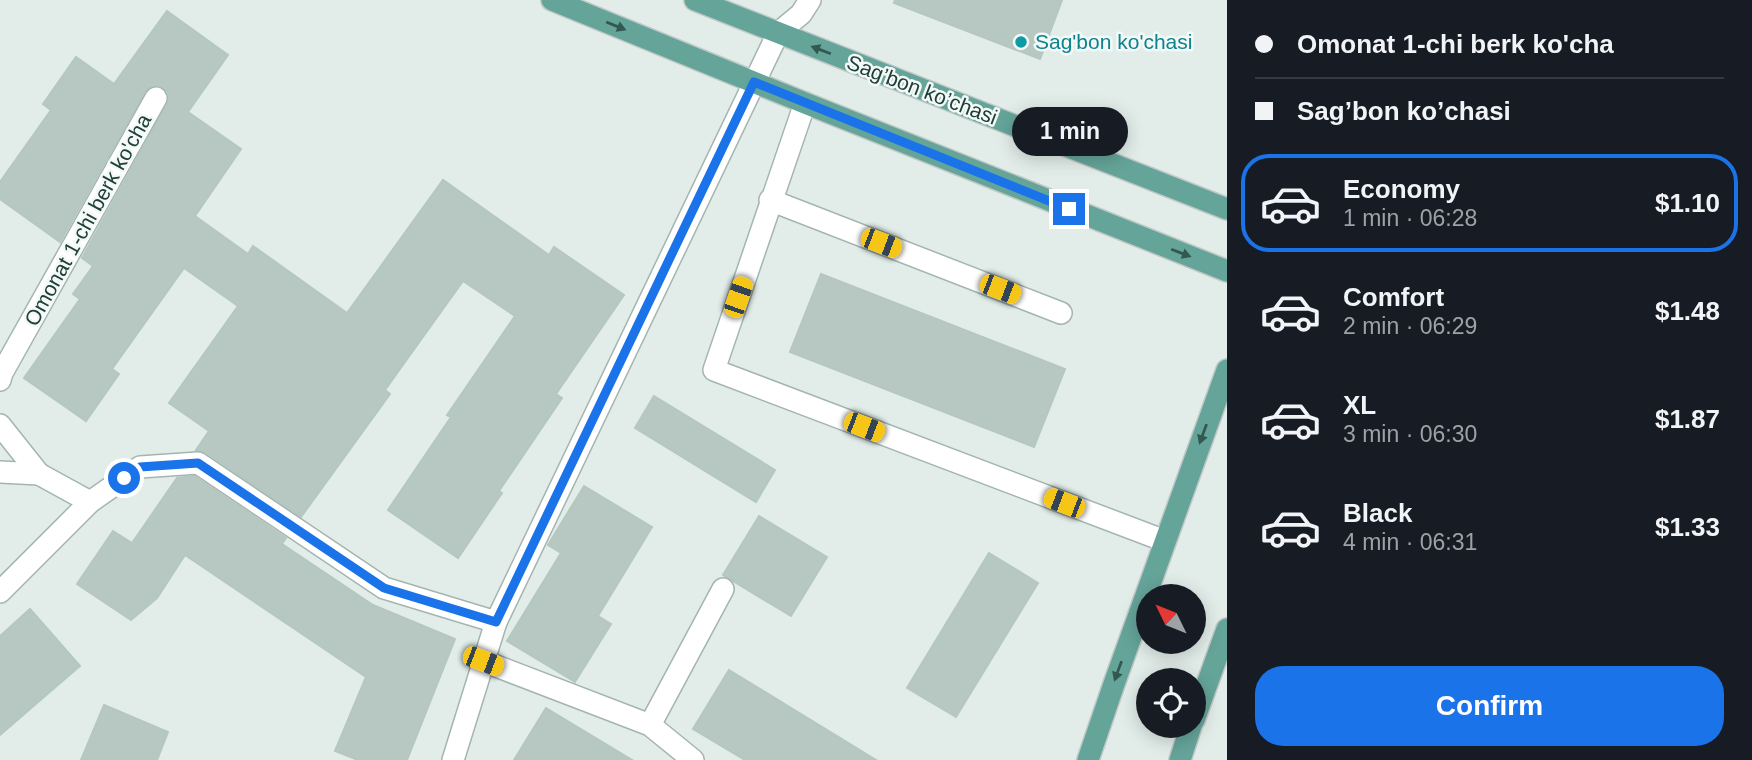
<!DOCTYPE html>
<html lang="en">
<head>
<meta charset="utf-8">
<style>
	:root { --surface:#171b24; --page:#20242c; --text:#f1f3f6; --muted:#9ea1a6; --line:#363941; --accent:#1a73e8 }
	body { margin:0; font-family:Arial,sans-serif; background:var(--page); color:var(--text); height:100vh; display:flex; flex-direction:column; font-size:26px; white-space:nowrap }
	* { box-sizing:border-box; margin:0 }
	p { font-size:23px; color:var(--muted) }
	.icon { flex:none; width:38px; height:38px; fill:none; stroke:currentColor; stroke-width:2; stroke-linecap:round; stroke-linejoin:round }
	.map { position:relative; flex:1; overflow:hidden }
	.side { display:flex; flex-direction:column; background:var(--surface); width:525px }
	.side>* { flex:none }
	.hud { display:grid; align-content:center; height:154px; padding:0 28px; background:var(--surface) }
	.needle { width:46px; rotate:313deg }
	.fabs { position:absolute; left:1136px; top:584px; display:grid; gap:14px }
	.fabs a { display:grid; place-items:center; width:70px; height:70px; border-radius:50%; background:var(--surface); box-shadow:0 4px 18px #0003; font-size:35px }
	.end { position:absolute; width:32px; height:32px; margin:-16px; border:9px solid #1a73e8; background:#fff; box-shadow:0 0 0 4px #fff }
	.from { border-radius:50% }
	.bubble { position:absolute; height:49px; border-radius:24px; background:var(--surface); box-shadow:0 4px 18px #0003; font-size:23px; font-weight:700; line-height:49px; text-align:center }
	.car { position:absolute; width:21px; height:42px; margin:-21px -10px; border-radius:9px; box-shadow:0 0 5px 2px #0007; background:linear-gradient(#f5c518 24%,#345 0 40%,#f5c518 0 76%,#345 0 86%,#f5c518 0) }
	.hud b { display:flex; align-items:center; gap:24px; height:66px; font-size:26px }
	.hud b+b { border-top:2px solid var(--line) }
	.hud i { width:18px; height:18px; background:var(--text) }
	ul { padding:0; list-style:none }
	li { display:flex; align-items:center; gap:21px; height:98px; margin:0 14px 10px; padding:0 14px; border:4px solid transparent; border-radius:28px }
	li div { flex:1 }
	li b { display:block; font-size:26px }
	li em { font-style:normal; font-weight:700 }
	li.selected { border-color:var(--accent) }
	li>.icon { width:63px; height:63px; stroke-width:1.5 }
	.cta { display:flex; gap:14px; margin-top:auto; padding:14px 28px }
	.cta a { flex:1; height:80px; border-radius:28px; background:var(--accent); color:#fff; font-size:28px; font-weight:700; line-height:80px; text-align:center }
	main { display:flex; flex:1; min-height:0 }
	.map>svg:first-child { display:block }
</style>
</head>
<body>
<main>
<div class="map">
<svg width="1227" height="760" viewBox="0 0 1227 760">
	<rect width="100%" height="100%" fill="#e2ede9"/>
	<g fill="#b7c8c2" stroke="#b4c7c0" stroke-width="2">
		<path d="M 895,0 L 1062,0 L 1040,59 L 894,3 Z"/>
		<path d="M 167,11 L 228,55 L 188,112 L 241,149 L 195,216 L 248,254 L 253,246 L 347,313 L 443,180 L 549,255 L 554,247 L 624,295 L 556,394 L 562,398 L 499,491 L 502,493 L 458,558 L 388,510 L 451,417 L 447,415 L 515,316 L 463,281 L 385,390 L 390,394 L 301,517 L 205,452 L 196,450 L 209,431 L 169,403 L 238,306 L 184,268 L 112,369 L 119,374 L 86,421 L 24,378 L 80,299 L 73,294 L 93,266 L 82,258 L 167,104 L 169,99 L 168,92 L 163,87 L 157,85 L 150,86 L 145,92 L 60,242 L 0,199 L 0,182 L 51,110 L 43,104 L 76,57 L 114,84 Z"/>
		<path d="M 821,274 L 1065,369 L 1034,447 L 790,352 Z"/>
		<path d="M 654,396 L 775,470 L 756,502 L 635,428 Z"/>
		<path d="M 194,476 L 286,538 L 282,544 L 373,605 L 455,639 L 407,760 L 358,760 L 335,751 L 366,677 L 185,555 L 157,598 L 131,620 L 77,584 L 113,531 L 132,543 L 177,478 Z"/>
		<path d="M 584,486 L 652,527 L 598,616 L 611,624 L 575,682 L 507,641 L 561,553 L 548,545 Z"/>
		<path d="M 759,516 L 827,557 L 791,616 L 723,575 Z"/>
		<path d="M 989,553 L 1038,583 L 956,717 L 907,688 Z"/>
		<path d="M 30,609 L 80,666 L 0,735 L 0,636 Z"/>
		<path d="M 729,670 L 876,760 L 745,760 L 693,729 Z"/>
		<path d="M 104,705 L 168,732 L 157,760 L 81,760 Z"/>
		<path d="M 546,708 L 632,760 L 514,760 Z"/>
	</g>
	<g fill="none" stroke-linecap="round" stroke-linejoin="round">
		<defs>
			<g id="minor">
				<path d="M 805,103 L 714,370 L 1165,541"/>
				<path d="M 770,200 L 1061,313"/>
				<path d="M 0,380 L 2,373 L 156,98"/>
				<path d="M 0,425 L 39,474 L 90,502"/>
				<path d="M 0,472 L 39,474"/>
				<path d="M 0,592 L 90,502 L 140,467 L 198,463 L 384,588 L 496,622"/>
				<path d="M 483,661 L 650,725 L 693,760"/>
				<path d="M 650,725 L 723,589"/>
				<path d="M 453,760 L 496,622 L 778,33 L 801,14 L 810,0"/>
			</g>
			<g id="major">
				<path d="M 552,0 L 805,103 L 1227,271"/>
				<path d="M 695,0 L 1227,209"/>
				<path d="M 1194,720 L 1227,629"/>
				<path d="M 1088,760 L 1114,684 L 1227,370"/>
				<path d="M 1180,760 L 1191,726"/>
			</g>
		</defs>
		<use href="#minor" stroke="#a4b5b1" stroke-width="24"/>
		<use href="#major" stroke="#c1c9c8" stroke-width="24"/>
		<use href="#minor" stroke="#fff" stroke-width="21"/>
		<use href="#major" stroke="#65a499" stroke-width="21"/>
	</g>
	<defs><path id="oneway-solid" d="M-6-.8H1V-3.2L6.5 0L1 3.2V.8H-6Z" transform="scale(1.75)"/></defs>
	<g fill="#325851">
		<use href="#oneway-solid" transform="translate(616 26) rotate(22)"/>
		<use href="#oneway-solid" transform="translate(821 50) rotate(-159)"/>
		<use href="#oneway-solid" transform="translate(1181 253) rotate(21)"/>
		<use href="#oneway-solid" transform="translate(1203 434) rotate(110)"/>
		<use href="#oneway-solid" transform="translate(1118 671) rotate(110)"/>
	</g>
	<g fill="none" stroke-linecap="round" stroke-linejoin="round">
		<path stroke="#1a73e8" stroke-width="9" d="M 124,478 L 140,467 L 198,463 L 384,588 L 496,622 L 754,82 L 1069,209"/>
	</g>
	<circle fill="#0f9aa8" stroke="#f3f9f6" stroke-width="2.5" cx="1021" cy="42" r="7"/>
	<g text-anchor="middle" stroke-width="5" stroke-linejoin="round" paint-order="stroke">
		<g font-size="21" fill="#0d838f" stroke="#f3f9f6" text-anchor="start">
			<text x="1035" y="49">Sag'bon ko'chasi</text>
		</g>
		<g font-size="21" fill="#213f39" stroke="#f3f9f6">
			<text transform="translate(922 90) rotate(21)" y="7">Sag’bon ko’chasi</text>
			<text transform="translate(88 220) rotate(-61)" y="7">Omonat 1-chi berk ko'cha</text>
		</g>
	</g>
</svg>
<div class="fabs">
<a><svg class="needle" viewBox="-14 -14 28 28"><path d="M0-13l5 13h-10z" fill="#e53935"/><path d="M0 13l5-13h-10z" fill="#9ea1a6"/></svg></a>
<a><svg class="icon" aria-label="locate" viewBox="0 0 24 24"><circle cx="12" cy="12" r="6"/><path d="M12 2v4M12 18v4M2 12h4M18 12h4"/></svg></a>
</div>
<i class="end from" style="left:124px;top:478px"></i>
<i class="end" style="left:1069px;top:209px"></i>
<div class="bubble" style="left:1012px;top:107px;width:116px">1 min</div>
<i class="car" style="left:881px;top:243px;rotate:111deg"></i>
<i class="car" style="left:1000px;top:289px;rotate:111deg"></i>
<i class="car" style="left:738px;top:297px;rotate:19deg"></i>
<i class="car" style="left:864px;top:427px;rotate:111deg"></i>
<i class="car" style="left:1064px;top:503px;rotate:291deg"></i>
<i class="car" style="left:483px;top:661px;rotate:111deg"></i>
</div>
<section class="side">
<div class="hud">
<b><i class="from"></i>Omonat 1-chi berk ko'cha</b>
<b><i></i>Sag’bon ko’chasi</b>
</div>
<ul>
<li class="selected"><svg class="icon" aria-label="car" viewBox="0 0 24 24"><path d="M5 17H2v-5l4-1 3-4h7l3 4 3 1v5h-3M9 17h6M6 11h13"/><circle cx="7" cy="17" r="2"/><circle cx="17" cy="17" r="2"/></svg><div><b>Economy</b><p>1 min · 06:28</p></div><em>$1.10</em></li>
<li><svg class="icon" aria-label="car" viewBox="0 0 24 24"><path d="M5 17H2v-5l4-1 3-4h7l3 4 3 1v5h-3M9 17h6M6 11h13"/><circle cx="7" cy="17" r="2"/><circle cx="17" cy="17" r="2"/></svg><div><b>Comfort</b><p>2 min · 06:29</p></div><em>$1.48</em></li>
<li><svg class="icon" aria-label="car" viewBox="0 0 24 24"><path d="M5 17H2v-5l4-1 3-4h7l3 4 3 1v5h-3M9 17h6M6 11h13"/><circle cx="7" cy="17" r="2"/><circle cx="17" cy="17" r="2"/></svg><div><b>XL</b><p>3 min · 06:30</p></div><em>$1.87</em></li>
<li><svg class="icon" aria-label="car" viewBox="0 0 24 24"><path d="M5 17H2v-5l4-1 3-4h7l3 4 3 1v5h-3M9 17h6M6 11h13"/><circle cx="7" cy="17" r="2"/><circle cx="17" cy="17" r="2"/></svg><div><b>Black</b><p>4 min · 06:31</p></div><em>$1.33</em></li>
</ul>
<div class="cta"><a>Confirm</a></div>
</section>
</main>
</body>
</html>
